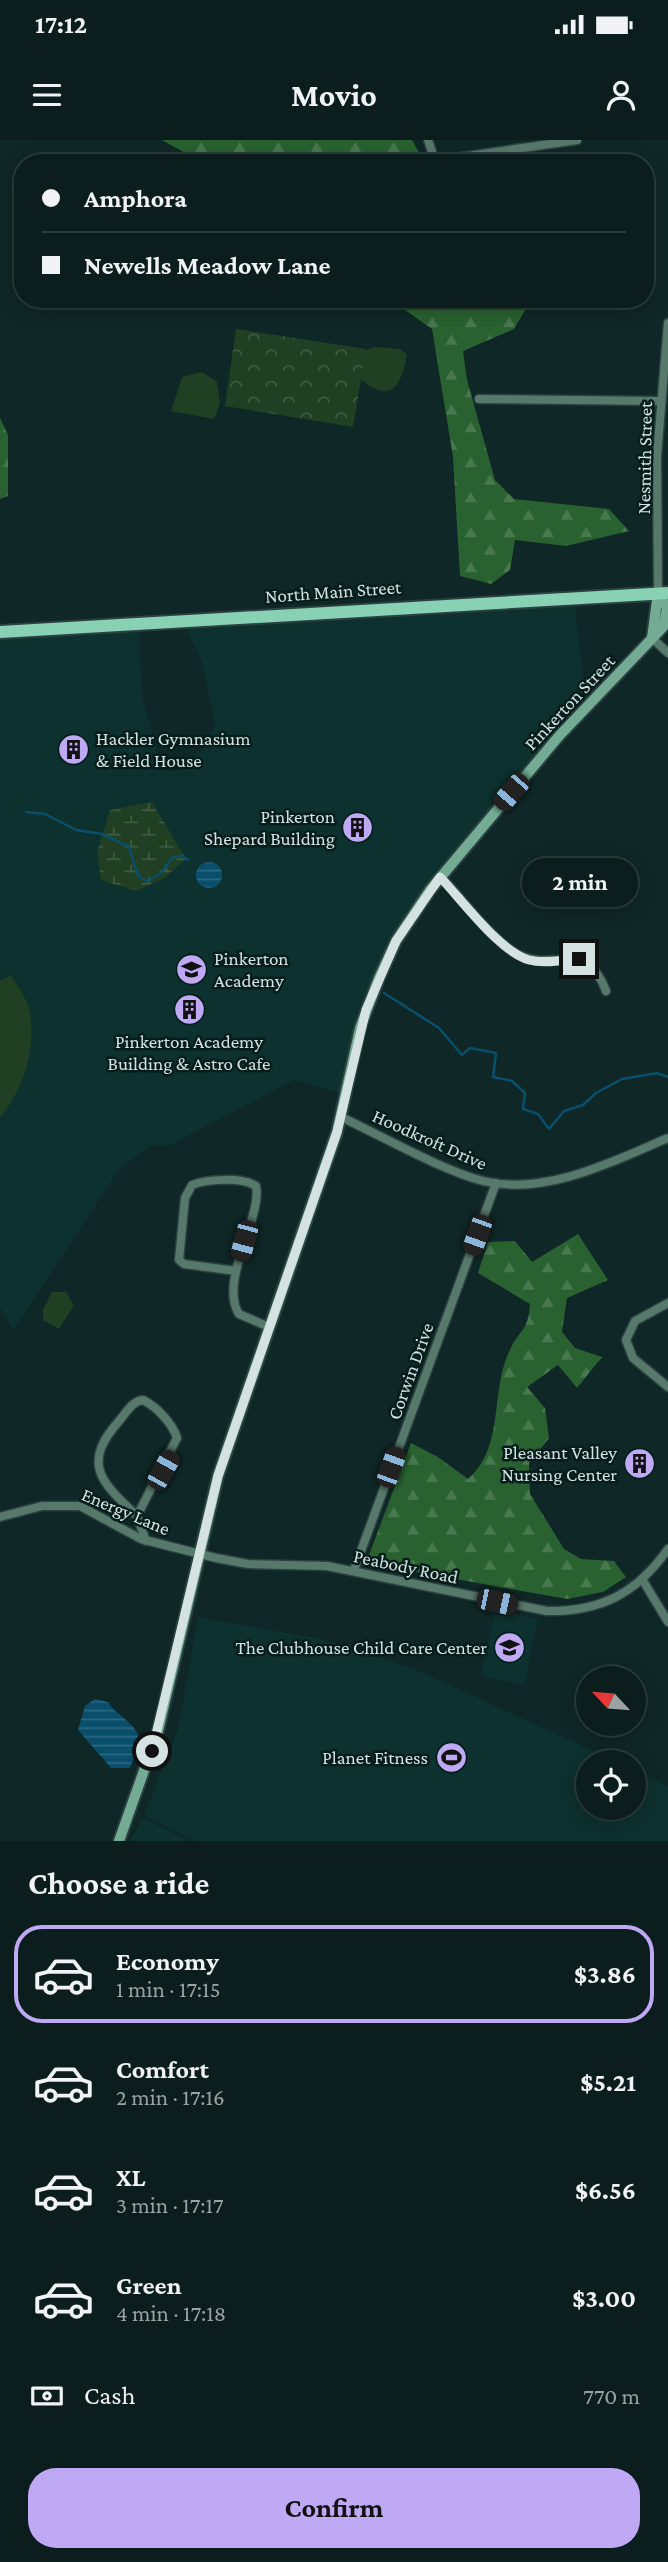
<!DOCTYPE html>
<html lang="en">
<head>
<meta charset="utf-8">
<style>
	:root { --surface:#0b1d1c; --page:#192a29; --text:#f1f3f6; --muted:#9aa2a3; --line:#2b3b3b; --accent:#bfa8f4 }
	body { margin:0; font-family:"Crimson Pro",serif; background:var(--page); color:var(--text); height:100vh; display:flex; flex-direction:column; font-size:26px; white-space:nowrap }
	* { box-sizing:border-box; margin:0 }
	p { font-size:23px; color:var(--muted) }
	.icon { flex:none; width:38px; height:38px; fill:none; stroke:currentColor; stroke-width:2; stroke-linecap:round; stroke-linejoin:round }
	.map { position:relative; height:1701px; overflow:hidden }
	.sheet { display:flex; flex-direction:column; background:var(--surface); flex:1 }
	.sheet>* { flex:none }
	.top-card { position:absolute; left:14px; top:14px; width:640px; height:154px; border-radius:28px; box-shadow:0 4px 18px #0003,0 0 0 2px var(--line); display:grid; align-content:center; height:154px; padding:0 28px; background:var(--surface) }
	.needle { width:46px; rotate:296deg }
	.tools { position:absolute; left:576px; top:1526px; display:grid; gap:14px }
	.tools a { display:grid; place-items:center; width:70px; height:70px; border-radius:50%; background:var(--surface); box-shadow:0 4px 18px #0003,0 0 0 2px var(--line); font-size:35px }
	.end { position:absolute; width:32px; height:32px; margin:-16px; border:9px solid #d4e3e1; background:#111; box-shadow:0 0 0 4px #111 }
	.from { border-radius:50% }
	.bubble { position:absolute; height:49px; border-radius:24px; background:var(--surface); box-shadow:0 4px 18px #0003,0 0 0 2px var(--line); font-size:23px; font-weight:700; line-height:49px; text-align:center }
	.car { position:absolute; width:21px; height:42px; margin:-21px -10px; border-radius:9px; box-shadow:0 0 5px 2px #0007; background:linear-gradient(#222 24%,#8ab4d8 0 40%,#222 0 76%,#8ab4d8 0 86%,#222 0) }
	.top-card b { display:flex; align-items:center; gap:24px; height:66px; font-size:26px }
	.top-card b+b { border-top:2px solid var(--line) }
	.top-card i { width:18px; height:18px; background:var(--text) }
	ul { padding:0; list-style:none }
	li { display:flex; align-items:center; gap:21px; height:98px; margin:0 14px 10px; padding:0 14px; border:4px solid transparent; border-radius:28px }
	li div { flex:1 }
	li b { display:block; font-size:26px }
	li em { font-style:normal; font-weight:700 }
	li.on { border-color:var(--accent) }
	li>.icon { width:63px; height:63px; stroke-width:1.5 }
	h2 { padding:0 28px; font-size:32px; line-height:84px }
	.pay { display:flex; align-items:center; gap:18px; height:77px; padding:0 28px; font-size:26px }
	.pay p { margin-inline-start:auto }
	.action { display:flex; gap:14px; margin-top:auto; padding:14px 28px }
	.action a { flex:1; height:80px; border-radius:28px; background:var(--accent); color:#111; font-size:28px; font-weight:700; line-height:80px; text-align:center }
	.status { display:flex; justify-content:space-between; align-items:center; height:49px; padding:0 35px; background:var(--surface); direction:ltr }
	.status svg { height:19px; fill:currentColor }
	header { display:flex; justify-content:space-between; align-items:center; height:91px; padding:0 28px; background:var(--surface); font-size:32px; font-weight:700 }
	.map>svg:first-child { display:block }
</style>
</head>
<body>
<div class="status"><b>17:12</b><svg viewBox="0 0 49 12"><path d="M0 12V9h3v3zM5 12V6h3v6zM10 12V3h3v9zM15 12V0h3v12zM26 1h20v11H26zM47 4h2v5h-2z"/></svg></div>
<header><svg class="icon" aria-label="menu" viewBox="0 0 24 24"><path d="M4 6h16M4 12h16M4 18h16"/></svg>Movio<svg class="icon" aria-label="person" viewBox="0 0 24 24"><circle cx="12" cy="8" r="4"/><path d="M4 21q1-7 8-7t8 7"/></svg></header>
<div class="map">
<svg width="668" height="1701" viewBox="0 0 668 1701">
	<defs>
		<pattern id="forest-firs" width="22" height="20" patternUnits="userSpaceOnUse" patternTransform="scale(1.75)"><rect width="22" height="20" fill="#296130"/><path d="M5 1l3.5 6h-7zM16 11l3.5 6h-7z" fill="#47784e"/></pattern>
		<pattern id="wetland-marsh" width="20" height="14" patternUnits="userSpaceOnUse" patternTransform="scale(1.75)"><rect width="20" height="14" fill="#203f23"/><path d="M1 5h8M5 5V1M11 12h8M15 12V8" fill="none" stroke="#405b43"/></pattern>
		<pattern id="park-crowns" width="20" height="18" patternUnits="userSpaceOnUse" patternTransform="scale(1.75)"><rect width="20" height="18" fill="#203f23"/><path d="M2 6a3 3 0 1 1 6 0M12 15a3 3 0 1 1 6 0" fill="none" stroke="#405b43"/></pattern>
		<pattern id="water-rules" width="6" height="5" patternUnits="userSpaceOnUse" patternTransform="scale(1.75)"><rect width="6" height="5" fill="#094f6c"/><path d="M0 2.5h6" fill="none" stroke="#2c6881"/></pattern>
	</defs>
	<rect width="100%" height="100%" fill="#0f2726"/>
	<g fill="#0d312e">
		<path d="M 574,456 L 586,566 L 430,750 L 379,838 L 346,955 L 294,940 L 170,1005 L 152,1005 L 120,1028 L 13,1191 L 0,1167 L 0,491 L 139,483 L 142,557 L 162,628 L 174,632 L 205,608 L 215,585 L 202,522 L 182,480 Z"/>
		<path d="M 495,1470 L 538,1479 L 524,1545 L 481,1536 Z"/>
		<path d="M 198,1477 L 322,1499 L 417,1530 L 617,1622 L 588,1622 L 588,1668 L 634,1668 L 634,1630 L 668,1646 L 668,1701 L 194,1701 L 144,1676 L 178,1589 Z"/>
		<path d="M 143,1678 L 189,1701 L 130,1701 Z"/>
	</g>
	<g fill="#203f23">
		<path d="M 375,207 L 400,209 L 407,214 C 402,244 391,266 361,239 L 364,211 Z"/>
		<path d="M 202,232 L 217,242 L 220,263 L 214,279 L 171,271 L 182,237 Z"/>
		<path d="M 11,835 C 17,845 26,857 29,869 C 38,905 23,950 0,978 L 0,841 Z"/>
		<path d="M 52,1152 L 66,1152 L 74,1165 L 59,1189 L 43,1180 L 43,1170 Z"/>
	</g>
	<g fill="url(#forest-firs)">
		<path d="M 162,0 L 412,0 L 425,23 L 302,23 L 294,15 L 271,23 L 203,23 Z"/>
		<path d="M 396,159 L 543,159 L 528,165 L 514,189 L 463,211 L 467,240 L 495,340 L 514,359 L 609,369 L 629,391 L 566,406 L 515,400 L 510,430 L 491,444 L 460,436 L 453,317 L 432,189 L 405,170 Z"/>
		<path d="M 0,278 L 8,295 L 8,356 L 0,359 Z"/>
		<path d="M 578,1094 L 608,1140 L 567,1158 L 562,1192 L 575,1208 L 602,1217 L 577,1248 L 558,1225 L 527,1247 L 545,1268 L 549,1298 L 529,1323 L 530,1354 L 564,1409 L 581,1419 L 614,1421 L 626,1437 L 603,1452 L 567,1459 L 366,1423 L 411,1303 L 438,1317 L 468,1339 C 505,1307 490,1252 509,1212 C 519,1189 528,1193 530,1164 L 478,1133 L 488,1102 L 515,1101 L 532,1122 Z"/>
	</g>
	<path fill="url(#wetland-marsh)" d="M 152,662 L 186,719 L 164,738 L 136,751 L 101,740 L 97,712 L 110,670 Z"/>
	<path fill="url(#park-crowns)" d="M 236,189 L 366,209 L 353,287 L 225,266 Z"/>
	<g fill="url(#water-rules)">
		<circle cx="209" cy="735" r="13"/>
		<path d="M 95,1559 L 108,1562 C 115,1575 140,1585 139,1601 C 139,1609 132,1621 130,1628 L 111,1628 L 78,1590 L 85,1566 Z"/>
	</g>
	<g fill="none" stroke-linecap="round" stroke-linejoin="round">
		<g stroke="#094f6c" stroke-width="2.5">
			<path d="M 26,672 L 45,674 L 76,690 L 102,694 L 129,707 L 138,736 L 147,741 L 161,733 L 172,718 L 181,716 L 188,720"/>
			<path d="M 384,853 L 439,888 L 462,915 L 470,908 L 496,913 L 493,937 L 512,941 L 525,953 L 523,969 L 538,974 L 549,989 L 564,971 L 583,965 L 596,953 L 622,939 L 657,933 L 668,937"/>
		</g>
		<defs>
			<g id="street">
				<path d="M 428,0 L 433,15 L 441,20 L 577,0"/>
				<path d="M 479,259 L 659,261"/>
				<path d="M 658,453 L 657,316 L 668,183"/>
				<path d="M 652,498 L 668,513"/>
				<path d="M 441,737 C 464,761 485,792 512,811 C 550,837 585,795 606,851"/>
				<path d="M 341,977 C 382,996 441,1030 483,1041 C 545,1056 612,1022 668,998"/>
				<path d="M 236,1131 L 184,1124 L 179,1120 L 185,1058 L 192,1045 C 207,1039 242,1037 256,1046 C 263,1076 218,1141 239,1174 L 269,1187"/>
				<path d="M 668,1163 L 635,1181 L 626,1200 L 633,1218 L 668,1247"/>
				<path d="M 137,1376 C 101,1342 81,1324 119,1281 C 126,1273 132,1261 143,1260 C 156,1266 173,1284 177,1298 L 137,1376 L 146,1401"/>
				<path d="M 0,1377 L 42,1366 L 80,1366 L 141,1399 L 216,1418 L 248,1424 L 327,1426 L 547,1471 C 601,1472 637,1453 668,1409"/>
				<path d="M 354,1430 L 496,1043"/>
				<path d="M 642,1439 L 668,1482"/>
			</g>
			<g id="secondary">
				<path d="M 652,498 L 658,453"/>
				<path d="M 119,1701 L 158,1591 L 218,1336 L 337,992 L 360,888 L 379,838 L 396,801 L 430,750 L 559,596 L 663,487 L 667,468 L 658,453"/>
			</g>
			<path id="primary" d="M 0,492 L 668,453"/>
		</defs>
		<use href="#street" stroke="#2b4140" stroke-width="11"/>
		<use href="#secondary" stroke="#2b4140" stroke-width="14"/>
		<use href="#primary" stroke="#2b4140" stroke-width="16"/>
		<use href="#street" stroke="#57796b" stroke-width="8"/>
		<use href="#secondary" stroke="#73ab95" stroke-width="10"/>
		<use href="#primary" stroke="#88d1b5" stroke-width="12"/>
	</g>
	<g fill="none" stroke-linecap="round" stroke-linejoin="round">
		<path stroke="#d4e3e1" stroke-width="9" d="M 152,1611 L 218,1336 L 337,992 L 366,870 L 396,801 L 440,737 C 462,760 499,811 529,820 C 544,824 563,820 579,819"/>
	</g>
	<defs>
		<symbol id="building-disc" viewBox="-11 -11 22 22"><circle r="9.5" fill="#bfa8f4" stroke="#051e1c"/><path d="M-4-6H4V6H1V3H-1V6H-4ZM-2.5-4.3h1.7v1.8h-1.7ZM.8-4.3h1.7v1.8H.8ZM-2.5-1h1.7V.8h-1.7ZM.8-1h1.7V.8H.8Z" fill="#111"/></symbol>
		<symbol id="school-disc" viewBox="-11 -11 22 22"><circle r="9.5" fill="#bfa8f4" stroke="#051e1c"/><path d="M0-5L7-2L0 1L-7-2ZM-4 1L0 2.5L4 1V4Q0 6-4 4Z" fill="#111"/></symbol>
		<symbol id="stadium-disc" viewBox="-11 -11 22 22"><circle r="9.5" fill="#bfa8f4" stroke="#051e1c"/><path d="M0-5a6.5 5 0 1 0 0 10a6.5 5 0 1 0 0-10ZM-3.5-1.8h7v3.6h-7Z" fill="#111"/></symbol>
	</defs>
	<g fill-rule="evenodd">
		<use href="#building-disc" x="56" y="592" width="35" height="35"/>
		<use href="#building-disc" x="340" y="670" width="35" height="35"/>
		<use href="#school-disc" x="174" y="812" width="35" height="35"/>
		<use href="#building-disc" x="172" y="852" width="35" height="35"/>
		<use href="#building-disc" x="622" y="1306" width="35" height="35"/>
		<use href="#school-disc" x="492" y="1490" width="35" height="35"/>
		<use href="#stadium-disc" x="434" y="1600" width="35" height="35"/>
	</g>
	<g text-anchor="middle" stroke-width="5" stroke-linejoin="round" paint-order="stroke">
		<g font-size="19" fill="#d4e3e1" stroke="#051e1c">
			<text transform="translate(644 318) rotate(-89)" y="7">Nesmith Street</text>
			<text transform="translate(333 451) rotate(-4)" y="7">North Main Street</text>
			<text transform="translate(569 562) rotate(-47)" y="7">Pinkerton Street</text>
			<text transform="translate(430 999) rotate(24)" y="7">Hoodkroft Drive</text>
			<text transform="translate(410 1231) rotate(-70)" y="7">Corwin Drive</text>
			<text transform="translate(126 1371) rotate(23)" y="7">Energy Lane</text>
			<text transform="translate(406 1426) rotate(12)" y="7">Peabody Road</text>
		</g>
		<g font-size="19" fill="#d4e3e1" stroke="#051e1c" text-anchor="end">
			<text x="96" y="605" text-anchor="start">Hackler Gymnasium<tspan x="96" dy="22">&amp; Field House</tspan></text>
			<text x="335" y="683">Pinkerton<tspan x="335" dy="22">Shepard Building</tspan></text>
			<text x="214" y="825" text-anchor="start">Pinkerton<tspan x="214" dy="22">Academy</tspan></text>
			<text x="189" y="908" text-anchor="middle">Pinkerton Academy<tspan x="189" dy="22">Building &amp; Astro Cafe</tspan></text>
			<text x="617" y="1319">Pleasant Valley<tspan x="617" dy="22">Nursing Center</tspan></text>
			<text x="487" y="1514">The Clubhouse Child Care Center</text>
			<text x="428" y="1624">Planet Fitness</text>
		</g>
	</g>
</svg>
<div class="tools">
<a><svg class="needle" viewBox="-14 -14 28 28"><path d="M0-13l5 13h-10z" fill="#e53935"/><path d="M0 13l5-13h-10z" fill="#9aa2a3"/></svg></a>
<a><svg class="icon" aria-label="locate" viewBox="0 0 24 24"><circle cx="12" cy="12" r="6"/><path d="M12 2v4M12 18v4M2 12h4M18 12h4"/></svg></a>
</div>
<i class="end from" style="left:152px;top:1611px"></i>
<i class="end" style="left:579px;top:819px"></i>
<div class="bubble" style="left:522px;top:718px;width:116px">2 min</div>
<i class="car" style="left:511px;top:652px;rotate:221deg"></i>
<i class="car" style="left:477px;top:1095px;rotate:200deg"></i>
<i class="car" style="left:244px;top:1101px;rotate:195deg"></i>
<i class="car" style="left:391px;top:1327px;rotate:20deg"></i>
<i class="car" style="left:163px;top:1330px;rotate:29deg"></i>
<i class="car" style="left:497px;top:1462px;rotate:102deg"></i>
<div class="top-card">
<b><i class="from"></i>Amphora</b>
<b><i></i>Newells Meadow Lane</b>
</div>
</div>
<section class="sheet">
<h2>Choose a ride</h2>
<ul>
<li class="on"><svg class="icon" aria-label="car" viewBox="0 0 24 24"><path d="M5 17H2v-5l4-1 3-4h7l3 4 3 1v5h-3M9 17h6M6 11h13"/><circle cx="7" cy="17" r="2"/><circle cx="17" cy="17" r="2"/></svg><div><b>Economy</b><p>1 min · 17:15</p></div><em>$3.86</em></li>
<li><svg class="icon" aria-label="car" viewBox="0 0 24 24"><path d="M5 17H2v-5l4-1 3-4h7l3 4 3 1v5h-3M9 17h6M6 11h13"/><circle cx="7" cy="17" r="2"/><circle cx="17" cy="17" r="2"/></svg><div><b>Comfort</b><p>2 min · 17:16</p></div><em>$5.21</em></li>
<li><svg class="icon" aria-label="car" viewBox="0 0 24 24"><path d="M5 17H2v-5l4-1 3-4h7l3 4 3 1v5h-3M9 17h6M6 11h13"/><circle cx="7" cy="17" r="2"/><circle cx="17" cy="17" r="2"/></svg><div><b>XL</b><p>3 min · 17:17</p></div><em>$6.56</em></li>
<li><svg class="icon" aria-label="car" viewBox="0 0 24 24"><path d="M5 17H2v-5l4-1 3-4h7l3 4 3 1v5h-3M9 17h6M6 11h13"/><circle cx="7" cy="17" r="2"/><circle cx="17" cy="17" r="2"/></svg><div><b>Green</b><p>4 min · 17:18</p></div><em>$3.00</em></li>
</ul>
<div class="pay"><svg class="icon" aria-label="cash" viewBox="0 0 24 24"><path d="M3 7h18v10H3z"/><circle cx="12" cy="12" r="2"/></svg>Cash<p>770 m</p></div>
<div class="action"><a>Confirm</a></div>
</section>
</body>
</html>
